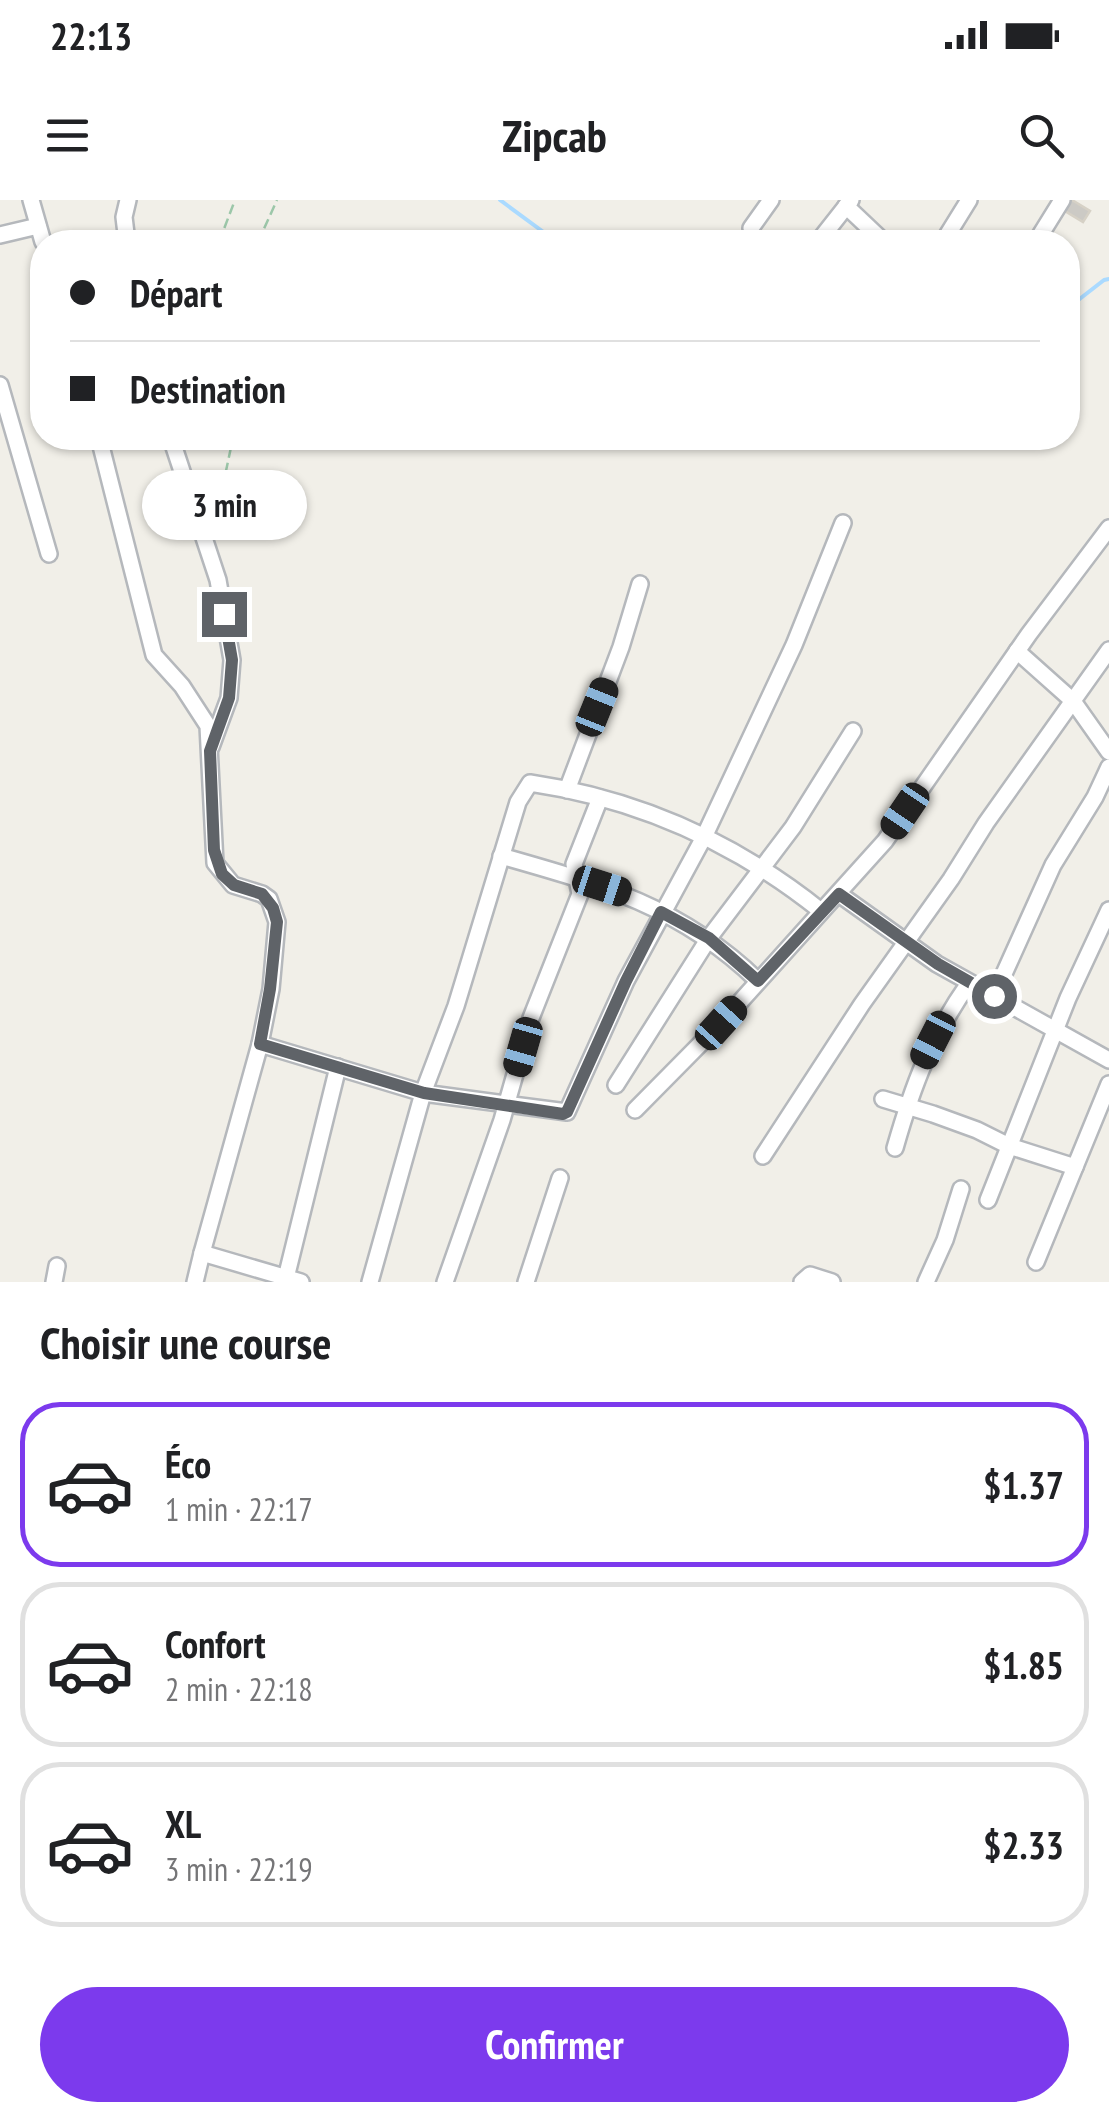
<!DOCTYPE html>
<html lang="fr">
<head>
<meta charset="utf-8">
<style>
	:root { --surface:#fff; --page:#f6f6f6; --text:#202124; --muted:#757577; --line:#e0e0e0; --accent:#7c3aed }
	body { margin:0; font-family:"PT Sans Narrow",sans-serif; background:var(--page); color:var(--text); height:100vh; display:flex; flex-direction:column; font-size:38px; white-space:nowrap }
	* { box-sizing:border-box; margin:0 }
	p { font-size:32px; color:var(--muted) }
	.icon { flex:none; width:55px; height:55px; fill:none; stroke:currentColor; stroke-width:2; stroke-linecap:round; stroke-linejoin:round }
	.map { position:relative; height:1082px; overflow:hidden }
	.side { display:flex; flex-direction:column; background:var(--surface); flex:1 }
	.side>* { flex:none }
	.hud { position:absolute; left:30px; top:30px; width:1050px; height:220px; border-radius:40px; box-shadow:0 2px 8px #0004; display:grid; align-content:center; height:220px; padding:0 40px; background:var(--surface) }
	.end { position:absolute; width:45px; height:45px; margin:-22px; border:12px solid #5f6368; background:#fff; box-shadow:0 0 0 5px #fff }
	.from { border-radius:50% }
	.bubble { position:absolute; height:70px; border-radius:35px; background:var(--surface); box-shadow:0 2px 8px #0004; font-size:32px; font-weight:600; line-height:70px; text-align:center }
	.car { position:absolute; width:30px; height:60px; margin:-30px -15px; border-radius:12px; box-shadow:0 0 8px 2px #0007; background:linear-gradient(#222 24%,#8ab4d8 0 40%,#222 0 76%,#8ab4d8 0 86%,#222 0) }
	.hud b { display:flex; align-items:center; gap:35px; height:95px; font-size:38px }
	.hud b+b { border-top:2px solid var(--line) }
	.hud i { width:25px; height:25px; background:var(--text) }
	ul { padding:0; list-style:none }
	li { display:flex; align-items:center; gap:30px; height:165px; margin:0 20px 15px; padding:0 20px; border:5px solid var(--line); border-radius:40px }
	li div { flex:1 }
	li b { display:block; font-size:38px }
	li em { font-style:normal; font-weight:600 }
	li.selected { border-color:var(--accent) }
	li>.icon { width:90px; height:90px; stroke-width:1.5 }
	h2 { padding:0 40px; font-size:45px; line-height:120px }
	.button { display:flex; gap:20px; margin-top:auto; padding:20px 40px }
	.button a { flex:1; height:115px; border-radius:60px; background:var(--accent); color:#fff; font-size:40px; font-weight:600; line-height:115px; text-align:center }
	.status { display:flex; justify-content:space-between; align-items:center; height:70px; padding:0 50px; background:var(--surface); direction:ltr }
	.status svg { height:28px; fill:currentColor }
	header { display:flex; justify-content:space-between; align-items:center; height:130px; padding:0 40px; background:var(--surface); font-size:45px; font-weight:600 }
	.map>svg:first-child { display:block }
</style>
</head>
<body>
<div class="status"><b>22:13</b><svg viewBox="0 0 49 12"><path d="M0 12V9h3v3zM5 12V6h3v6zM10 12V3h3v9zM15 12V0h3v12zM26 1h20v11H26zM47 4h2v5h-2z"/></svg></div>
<header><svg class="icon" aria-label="menu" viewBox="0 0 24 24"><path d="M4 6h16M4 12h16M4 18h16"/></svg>Zipcab<svg class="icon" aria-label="search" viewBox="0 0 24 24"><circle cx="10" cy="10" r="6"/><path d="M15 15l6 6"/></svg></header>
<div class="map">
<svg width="1109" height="1082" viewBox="0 0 1109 1082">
	<rect width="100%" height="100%" fill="#f1efe8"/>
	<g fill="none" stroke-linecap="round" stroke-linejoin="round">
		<g stroke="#aadaff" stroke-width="4">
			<path d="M 500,0 L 557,42"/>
			<path d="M 1068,108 L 1104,80 L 1109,79"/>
		</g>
	</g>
	<path fill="#cccac5" stroke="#d6d1c6" stroke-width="2.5" d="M 1065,0 L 1072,0 L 1090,11 L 1083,22 L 1060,8 Z"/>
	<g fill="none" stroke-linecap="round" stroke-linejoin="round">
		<defs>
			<g id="minor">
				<path d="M 31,0 L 43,42"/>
				<path d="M 846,6 L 884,42"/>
				<path d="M 751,28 L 771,0"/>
				<path d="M 0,35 L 38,26"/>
				<path d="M 127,42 L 124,17 L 128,0"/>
				<path d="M 818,42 L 851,0"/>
				<path d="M 943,42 L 969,0"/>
				<path d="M 1036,42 L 1062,0"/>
				<path d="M 0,185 L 49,354"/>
				<path d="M 99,238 L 154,455 L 182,486 L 208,526 L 215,663 L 233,685 L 262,694 L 269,699 L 277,722 L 271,789 L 260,844 L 202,1053"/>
				<path d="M 171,238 L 218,380 L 232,460 L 229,498 L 211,547"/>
				<path d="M 1017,451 L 1073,501 L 1109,552"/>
				<path d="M 567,590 L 621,447 L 640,384"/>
				<path d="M 501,656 C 600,684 682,707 758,781"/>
				<path d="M 839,694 L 937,764 L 1109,860"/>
				<path d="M 994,796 L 1053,665 L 1095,597 L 1109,567"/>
				<path d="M 260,844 L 423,893 L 567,912 L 626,781 L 704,637 L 794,445 L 843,323"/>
				<path d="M 616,885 L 709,738 L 793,627 L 853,531"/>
				<path d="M 883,899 L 933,914 L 977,930 L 1009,946 L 1075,967"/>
				<path d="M 635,910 L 721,823 L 885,641 L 1029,434 L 1109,328"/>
				<path d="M 895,948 C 913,885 931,837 969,783"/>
				<path d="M 763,956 L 862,804 L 951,679 L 986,623 L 1109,450"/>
				<path d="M 988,1000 L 1068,798 L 1109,710"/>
				<path d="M 1036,1062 L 1109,884"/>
				<path d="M 54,1082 L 57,1066"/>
				<path d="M 195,1082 L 202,1053 L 301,1082"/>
				<path d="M 285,1082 L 338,867"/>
				<path d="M 370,1082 L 423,893 L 456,806 L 518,602 L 530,583 C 638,599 736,643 821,711"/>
				<path d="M 445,1082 L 502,920 L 531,818 L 580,694 L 574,664 L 600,598"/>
				<path d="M 526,1082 L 560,978"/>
				<path d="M 802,1082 L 810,1075 L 832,1082"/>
				<path d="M 926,1082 L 945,1040 L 961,989"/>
			</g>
		</defs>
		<use href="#minor" stroke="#b5b8bc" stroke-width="20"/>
		<g stroke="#9cc7a9" stroke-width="2.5" stroke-dasharray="10 5" stroke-linecap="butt">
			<path d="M 219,42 L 235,0"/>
			<path d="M 258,42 L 277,0"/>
			<path d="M 212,315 L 220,299 L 233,238"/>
		</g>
		<use href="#minor" stroke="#fff" stroke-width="15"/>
	</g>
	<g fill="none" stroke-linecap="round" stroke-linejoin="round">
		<path stroke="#5f6368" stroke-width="12" d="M 224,414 L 232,460 L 229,498 L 210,551 L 214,650 L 222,674 L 234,685 L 262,694 L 273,708 L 277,722 L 270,789 L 260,844 L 424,893 L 563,914 L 567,912 L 626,781 L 661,712 L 709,738 L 758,781 L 839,694 L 938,764 L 994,796"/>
	</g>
</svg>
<i class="end from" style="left:994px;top:796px"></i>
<i class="end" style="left:224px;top:414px"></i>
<div class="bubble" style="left:142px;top:270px;width:165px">3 min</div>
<i class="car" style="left:597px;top:507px;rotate:22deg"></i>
<i class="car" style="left:905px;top:611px;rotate:214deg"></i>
<i class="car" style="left:602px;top:686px;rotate:108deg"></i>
<i class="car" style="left:721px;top:823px;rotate:42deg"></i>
<i class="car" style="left:933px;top:840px;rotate:207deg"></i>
<i class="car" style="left:523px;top:847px;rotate:196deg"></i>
<div class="hud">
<b><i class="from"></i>Départ</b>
<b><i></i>Destination</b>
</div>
</div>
<section class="side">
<h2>Choisir une course</h2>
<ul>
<li class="selected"><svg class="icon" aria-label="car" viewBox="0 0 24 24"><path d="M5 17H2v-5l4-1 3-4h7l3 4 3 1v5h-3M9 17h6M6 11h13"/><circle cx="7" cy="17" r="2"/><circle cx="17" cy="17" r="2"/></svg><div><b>Éco</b><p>1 min · 22:17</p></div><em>$1.37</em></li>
<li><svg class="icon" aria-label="car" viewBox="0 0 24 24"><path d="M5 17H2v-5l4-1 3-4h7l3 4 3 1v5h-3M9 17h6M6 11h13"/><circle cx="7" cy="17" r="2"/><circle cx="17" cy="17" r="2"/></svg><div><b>Confort</b><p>2 min · 22:18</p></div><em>$1.85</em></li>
<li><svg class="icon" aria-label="car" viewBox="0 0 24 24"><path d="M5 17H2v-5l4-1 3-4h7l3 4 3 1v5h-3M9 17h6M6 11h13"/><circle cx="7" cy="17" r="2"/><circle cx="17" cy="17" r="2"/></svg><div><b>XL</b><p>3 min · 22:19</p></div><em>$2.33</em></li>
</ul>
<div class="button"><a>Confirmer</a></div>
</section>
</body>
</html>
